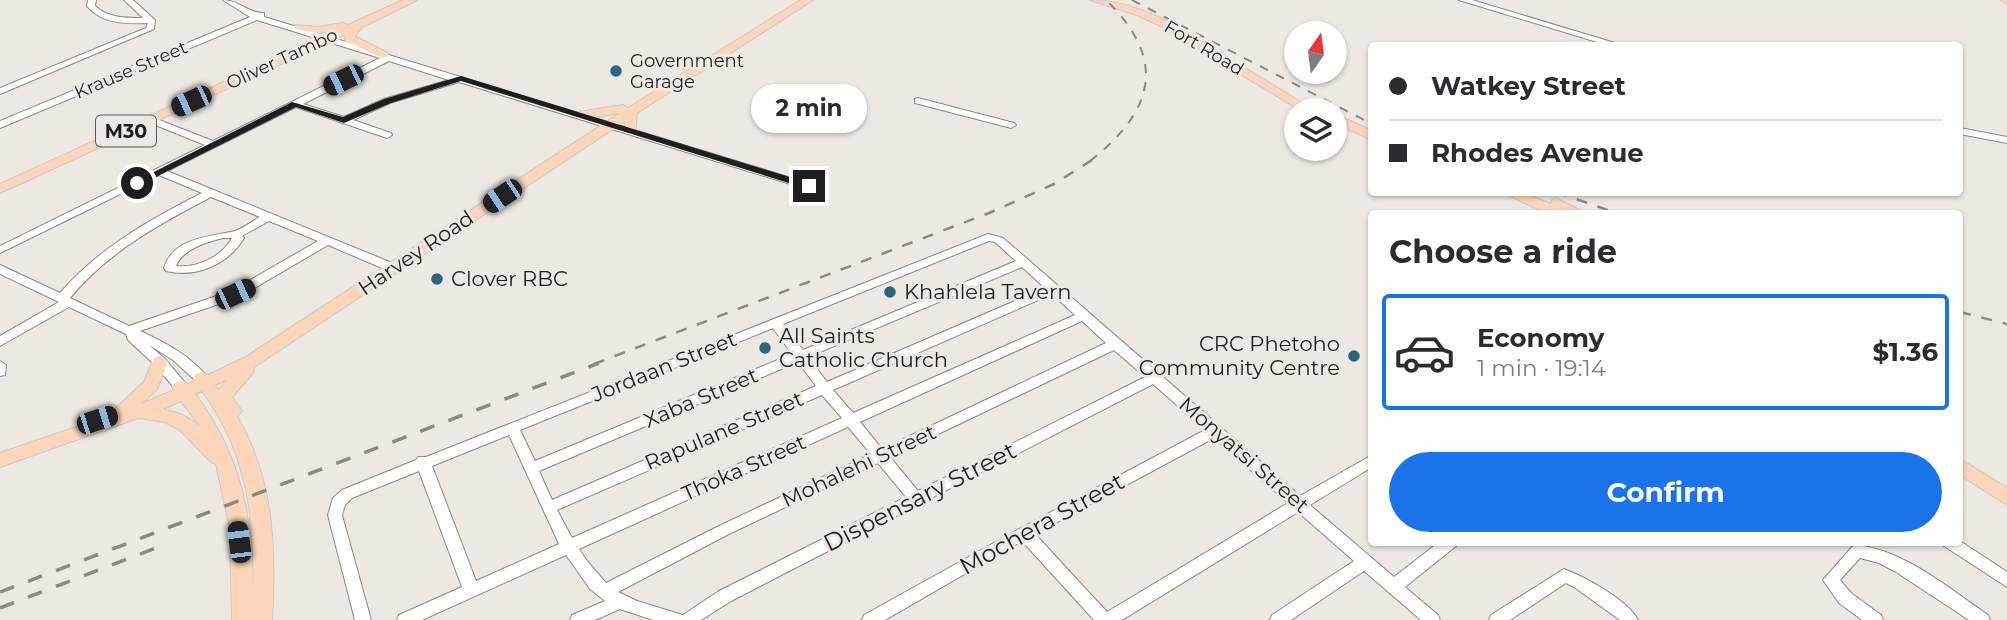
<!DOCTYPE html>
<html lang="en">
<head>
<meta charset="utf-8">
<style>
	:root { --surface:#fff; --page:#f7f7f7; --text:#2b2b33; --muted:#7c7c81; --line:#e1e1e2; --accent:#1a73e8 }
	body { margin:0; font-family:Montserrat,sans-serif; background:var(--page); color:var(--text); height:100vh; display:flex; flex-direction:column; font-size:26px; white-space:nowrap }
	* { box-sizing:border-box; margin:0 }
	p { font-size:23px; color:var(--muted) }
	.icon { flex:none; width:38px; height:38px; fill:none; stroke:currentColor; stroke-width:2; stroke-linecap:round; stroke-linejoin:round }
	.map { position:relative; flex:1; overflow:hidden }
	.side { position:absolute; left:1368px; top:210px; width:595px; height:336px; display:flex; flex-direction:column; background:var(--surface); border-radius:7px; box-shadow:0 2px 5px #0004 }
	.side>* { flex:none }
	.guide { position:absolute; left:1368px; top:42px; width:595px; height:154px; border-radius:7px; box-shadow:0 2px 5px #0004; display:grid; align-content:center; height:154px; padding:0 21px; background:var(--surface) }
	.needle { width:46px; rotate:14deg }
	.tools { position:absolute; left:1284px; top:21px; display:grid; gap:14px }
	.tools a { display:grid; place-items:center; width:63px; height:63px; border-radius:50%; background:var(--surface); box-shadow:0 2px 5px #0004; font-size:35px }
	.end { position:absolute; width:32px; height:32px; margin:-16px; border:9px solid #1f1e1c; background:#fff; box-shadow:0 0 0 4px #fff }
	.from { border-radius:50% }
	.bubble { position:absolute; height:49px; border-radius:24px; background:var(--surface); box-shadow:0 2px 5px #0004; font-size:23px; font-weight:700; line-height:49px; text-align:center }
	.car { position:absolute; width:21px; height:42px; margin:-21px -10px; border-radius:9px; box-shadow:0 0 5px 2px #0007; background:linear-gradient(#222 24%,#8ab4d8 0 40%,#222 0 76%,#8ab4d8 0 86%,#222 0) }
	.guide b { display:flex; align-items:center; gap:24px; height:66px; font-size:26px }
	.guide b+b { border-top:2px solid var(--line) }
	.guide i { width:18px; height:18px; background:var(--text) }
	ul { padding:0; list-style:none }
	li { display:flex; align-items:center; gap:21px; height:116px; margin:0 14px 10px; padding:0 7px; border:4px solid transparent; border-radius:7px }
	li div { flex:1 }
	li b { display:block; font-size:26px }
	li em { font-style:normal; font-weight:700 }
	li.selected { border-color:var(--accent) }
	li>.icon { width:63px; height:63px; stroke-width:1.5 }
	h2 { padding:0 21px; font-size:32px; line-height:84px }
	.action { display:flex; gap:14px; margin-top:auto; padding:14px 21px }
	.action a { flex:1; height:80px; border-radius:42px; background:var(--accent); color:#fff; font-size:28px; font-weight:700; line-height:80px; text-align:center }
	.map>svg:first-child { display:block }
</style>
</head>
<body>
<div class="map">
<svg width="2007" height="620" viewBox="0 0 2007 620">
	<rect width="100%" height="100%" fill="#ede9e2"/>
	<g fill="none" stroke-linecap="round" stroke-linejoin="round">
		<defs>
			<g id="minor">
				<path d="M 88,0 L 96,0 L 95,6 C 108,18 125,18 143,18 L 124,0 L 133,0 L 155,20 L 154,29 L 0,94 L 0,88 L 146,28 L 148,23 C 126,24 102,24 87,6 Z"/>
				<path d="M 223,0 C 239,0 249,14 264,13 L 264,17 L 297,27 L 821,187 L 822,189 L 821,191 L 813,191 L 459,82 L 390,103 L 353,120 L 391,133 L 392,135 L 387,138 L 296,107 L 167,171 L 397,265 L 399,268 L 397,271 L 389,271 L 328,245 L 239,297 L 140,331 C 165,342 191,356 208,378 L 206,381 L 196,381 L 173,360 L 149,345 L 165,359 L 186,384 L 188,387 L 186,390 L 176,390 L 155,365 L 128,340 L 126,334 L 69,307 L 0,346 L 0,336 L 59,302 L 0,274 L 0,265 L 60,293 C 99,248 149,220 202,193 L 159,175 L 0,253 L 0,246 L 205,145 L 148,122 L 148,118 L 154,118 L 213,141 L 380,58 L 257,20 L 0,128 L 0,121 L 250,17 ZM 389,61 L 449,80 L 384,99 L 344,117 L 303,104 ZM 211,197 L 260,217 C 252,221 244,228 235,231 C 210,237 173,237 164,268 L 166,271 C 196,278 228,265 244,238 L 242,236 L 269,221 L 318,241 L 231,291 L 129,326 L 70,298 C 108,252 159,224 211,197 ZM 223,238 L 232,238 C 221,257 198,268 176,266 C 183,249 206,242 223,238 Z"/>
				<path d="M 1459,0 L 1472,0 L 1625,46 L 1610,46 Z"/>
				<path d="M 918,98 L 1014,123 L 1016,125 L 1011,128 L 915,103 L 915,99 Z"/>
				<path d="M 1960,128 L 2007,137 L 2007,143 L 1960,134 Z"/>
				<path d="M 988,234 L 1003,238 L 1300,496 L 1372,455 L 1372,467 L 1310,505 L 1394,577 L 1439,542 L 1458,542 L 1456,546 L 1405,587 L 1438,615 L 1440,620 L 1421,620 L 1364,571 L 1291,620 L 1270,620 L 1272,615 L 1354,561 L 1298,512 L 1122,620 L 1094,620 L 1022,541 L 885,620 L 862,620 L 864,615 L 1019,529 L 1205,430 L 1153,384 L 731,601 L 701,620 L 653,620 L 620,609 L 595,620 L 570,620 L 572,615 L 605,601 L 590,589 L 566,555 L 422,620 L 397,620 L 399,615 L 462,587 L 419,471 L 352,498 L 345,505 L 342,515 L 371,620 L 355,620 L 328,515 L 333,498 L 342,490 L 416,460 L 418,457 L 426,457 ZM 989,241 L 995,242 L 1016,261 L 803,350 L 783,324 ZM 1022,267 L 1045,288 L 827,382 L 808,357 ZM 1052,294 L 1075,315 L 853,413 L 833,390 ZM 1082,321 L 1106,343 L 882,449 L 860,422 ZM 773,328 L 792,354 L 535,461 L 520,430 ZM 1114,350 L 1145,377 L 918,491 L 890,457 ZM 798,362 L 816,386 L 552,500 L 539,471 ZM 822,395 L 842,418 L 572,538 L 557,510 ZM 848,427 L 871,454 L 717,527 L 606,583 L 587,561 L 579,549 ZM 509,435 L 559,544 L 476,581 L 432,466 ZM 1214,438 L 1288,503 L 1107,612 L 1035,534 ZM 878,463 L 906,497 L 719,591 L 683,615 L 637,601 L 618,592 L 727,535 Z"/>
				<path d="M 0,361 L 6,365 L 5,375 L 0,376 Z"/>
				<path d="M 1960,541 L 2007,572 L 2007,587 L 1944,546 L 1942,542 Z"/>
				<path d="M 1857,545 C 1906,551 1948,588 1988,615 L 1990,620 L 1969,620 L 1896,572 L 1879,563 L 1860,558 L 1840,580 L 1851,593 L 1881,615 L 1883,620 L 1862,620 L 1839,603 L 1823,580 L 1852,547 Z"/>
				<path d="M 1564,569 C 1585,577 1628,600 1638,620 L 1620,620 L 1574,587 L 1566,583 L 1510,620 L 1489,620 L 1491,615 Z"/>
			</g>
			<g id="major">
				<path d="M 403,0 L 417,0 L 362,27 L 356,34 L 356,37 L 388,53 L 388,57 L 380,57 L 346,41 L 344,35 L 0,193 L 0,184 L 337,30 L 318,33 L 295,29 L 295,25 L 318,27 L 343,23 L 348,25 Z"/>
				<path d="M 801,0 L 813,0 L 637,113 L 635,133 L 627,133 L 625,121 L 254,367 L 253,373 L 232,397 L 242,411 L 237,416 C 274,480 276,548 272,620 L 232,620 L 230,529 L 216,464 L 211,462 L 180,430 L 165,422 L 138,418 L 0,467 L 0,453 L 114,414 L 116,408 L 144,382 L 154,358 L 160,356 L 168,362 L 157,389 L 141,404 L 174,390 L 172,387 L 175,383 L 181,381 L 188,384 L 194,381 L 195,374 L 201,372 L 208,375 L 244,358 L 620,113 L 582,119 L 576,115 L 578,112 L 623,105 L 628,108 ZM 226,380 L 219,390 L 215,385 ZM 202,391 C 245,449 255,513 253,584 C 252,512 239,452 195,394 ZM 181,401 L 200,426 L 183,415 L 163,409 Z"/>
				<path d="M 1090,0 C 1118,0 1144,10 1169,22 L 1314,110 L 1300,110 L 1161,26 L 1137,15 Z"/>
				<path d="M 2001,0 L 2007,0 L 2007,4 Z"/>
				<path d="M 1335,114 L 1372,131 L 1372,140 L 1335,123 Z"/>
				<path d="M 1501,192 L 1521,192 L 1551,204 L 1552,200 L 1557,199 L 1588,214 L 1549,214 Z"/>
				<path d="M 1960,459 L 2007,488 L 2007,505 L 1960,475 Z"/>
			</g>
		</defs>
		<use href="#minor" stroke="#8b8882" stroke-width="2"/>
		<use href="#major" stroke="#c9c9c9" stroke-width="2"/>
		<use href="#minor" fill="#fff" fill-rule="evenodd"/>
		<use href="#major" fill="#fdd6bb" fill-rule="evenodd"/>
		<g stroke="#8b8984" stroke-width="2" stroke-dasharray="9 9" stroke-linecap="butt">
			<path d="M 1132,0 L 1372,124"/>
			<path d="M 1090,161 C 1154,111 1168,60 1106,0"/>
		</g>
		<g stroke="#8b8984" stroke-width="2.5" stroke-dasharray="11 11" stroke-linecap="butt">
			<path d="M 1556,192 L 1619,214"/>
			<path d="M 1960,312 L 2007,324"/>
			<path d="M 594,364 L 989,213 L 1054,184 L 1092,160"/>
		</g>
		<g stroke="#8b8984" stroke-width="3.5" stroke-dasharray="15 15" stroke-linecap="butt">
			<path d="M 0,592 L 599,363"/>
			<path d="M 0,608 L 166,544"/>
		</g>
	</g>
	<path fill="#1f1e1c" d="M 461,76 L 812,184 L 814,186 L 805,188 L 461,81 L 391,103 L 344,123 L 296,107 L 140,185 L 132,183 L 292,102 L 343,117 L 384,99 Z"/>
	<g fill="#2b647d" stroke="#ede9e2" stroke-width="2.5">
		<circle cx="616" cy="71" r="7"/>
		<circle cx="437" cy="279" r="7"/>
		<circle cx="890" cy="292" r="7"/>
		<circle cx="765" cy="348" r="7"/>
		<circle cx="1354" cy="356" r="7"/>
	</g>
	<g text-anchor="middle" stroke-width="6" stroke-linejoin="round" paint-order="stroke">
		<g font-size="18" fill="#1f1e1c" stroke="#ede9e2">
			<text transform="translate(1204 48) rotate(31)" y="6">Fort Road</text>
			<text transform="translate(282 59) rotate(-25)" y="6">Oliver Tambo</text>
			<text transform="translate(131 70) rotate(-23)" y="6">Krause Street</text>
		</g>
		<g font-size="18" fill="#1f1e1c" stroke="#ede9e2" text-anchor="start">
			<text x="630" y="67">Government<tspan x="630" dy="21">Garage</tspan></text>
		</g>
		<rect fill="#ede9e2" stroke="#5d5b57" stroke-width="2" x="96" y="115.5" width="60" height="31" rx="5"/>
		<g font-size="19" font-weight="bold" fill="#1f1e1c">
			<text x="126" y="138">M30</text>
		</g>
		<g font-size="21" fill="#1f1e1c" stroke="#ede9e2">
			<text transform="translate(416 253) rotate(-34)" y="7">Harvey Road</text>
			<text transform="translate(664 367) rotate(-22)" y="7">Jordaan Street</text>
			<text transform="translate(701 398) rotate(-23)" y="7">Xaba Street</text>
			<text transform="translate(724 431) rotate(-23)" y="7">Rapulane Street</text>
			<text transform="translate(1244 455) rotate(41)" y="7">Monyatsi Street</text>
			<text transform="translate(859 466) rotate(-25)" y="7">Mohalehi Street</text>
			<text transform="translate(744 468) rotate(-24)" y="7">Thoka Street</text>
		</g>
		<g font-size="21" fill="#1f1e1c" stroke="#ede9e2" text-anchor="start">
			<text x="451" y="286">Clover RBC</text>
			<text x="904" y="299">Khahlela Tavern</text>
			<text x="779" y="343">All Saints<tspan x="779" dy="24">Catholic Church</tspan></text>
			<text x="1340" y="351" text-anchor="end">CRC Phetoho<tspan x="1340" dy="24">Community Centre</tspan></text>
		</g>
		<g font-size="24" fill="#1f1e1c" stroke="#ede9e2">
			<text transform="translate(920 497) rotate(-27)" y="8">Dispensary Street</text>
			<text transform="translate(1042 524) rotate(-29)" y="8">Mochera Street</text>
		</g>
	</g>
</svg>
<div class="tools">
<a><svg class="needle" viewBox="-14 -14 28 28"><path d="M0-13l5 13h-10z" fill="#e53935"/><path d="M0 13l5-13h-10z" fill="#7c7c81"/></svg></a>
<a><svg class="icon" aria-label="layers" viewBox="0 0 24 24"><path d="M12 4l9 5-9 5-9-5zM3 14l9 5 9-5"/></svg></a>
</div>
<i class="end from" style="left:137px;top:183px"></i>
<i class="end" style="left:809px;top:186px"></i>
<div class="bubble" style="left:751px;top:84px;width:116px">2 min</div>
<i class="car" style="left:343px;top:80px;rotate:244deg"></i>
<i class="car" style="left:191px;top:101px;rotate:245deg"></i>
<i class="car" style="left:502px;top:196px;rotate:236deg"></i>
<i class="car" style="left:235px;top:294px;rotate:65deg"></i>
<i class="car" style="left:97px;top:420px;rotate:72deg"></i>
<i class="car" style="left:239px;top:542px;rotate:353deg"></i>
<div class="guide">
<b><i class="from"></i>Watkey Street</b>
<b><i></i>Rhodes Avenue</b>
</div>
<section class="side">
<h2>Choose a ride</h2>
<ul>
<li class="selected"><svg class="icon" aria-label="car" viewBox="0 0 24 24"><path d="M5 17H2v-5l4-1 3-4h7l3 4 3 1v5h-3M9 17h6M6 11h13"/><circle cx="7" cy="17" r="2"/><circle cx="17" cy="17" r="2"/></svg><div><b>Economy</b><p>1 min · 19:14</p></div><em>$1.36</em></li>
</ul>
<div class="action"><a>Confirm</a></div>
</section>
</div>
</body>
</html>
